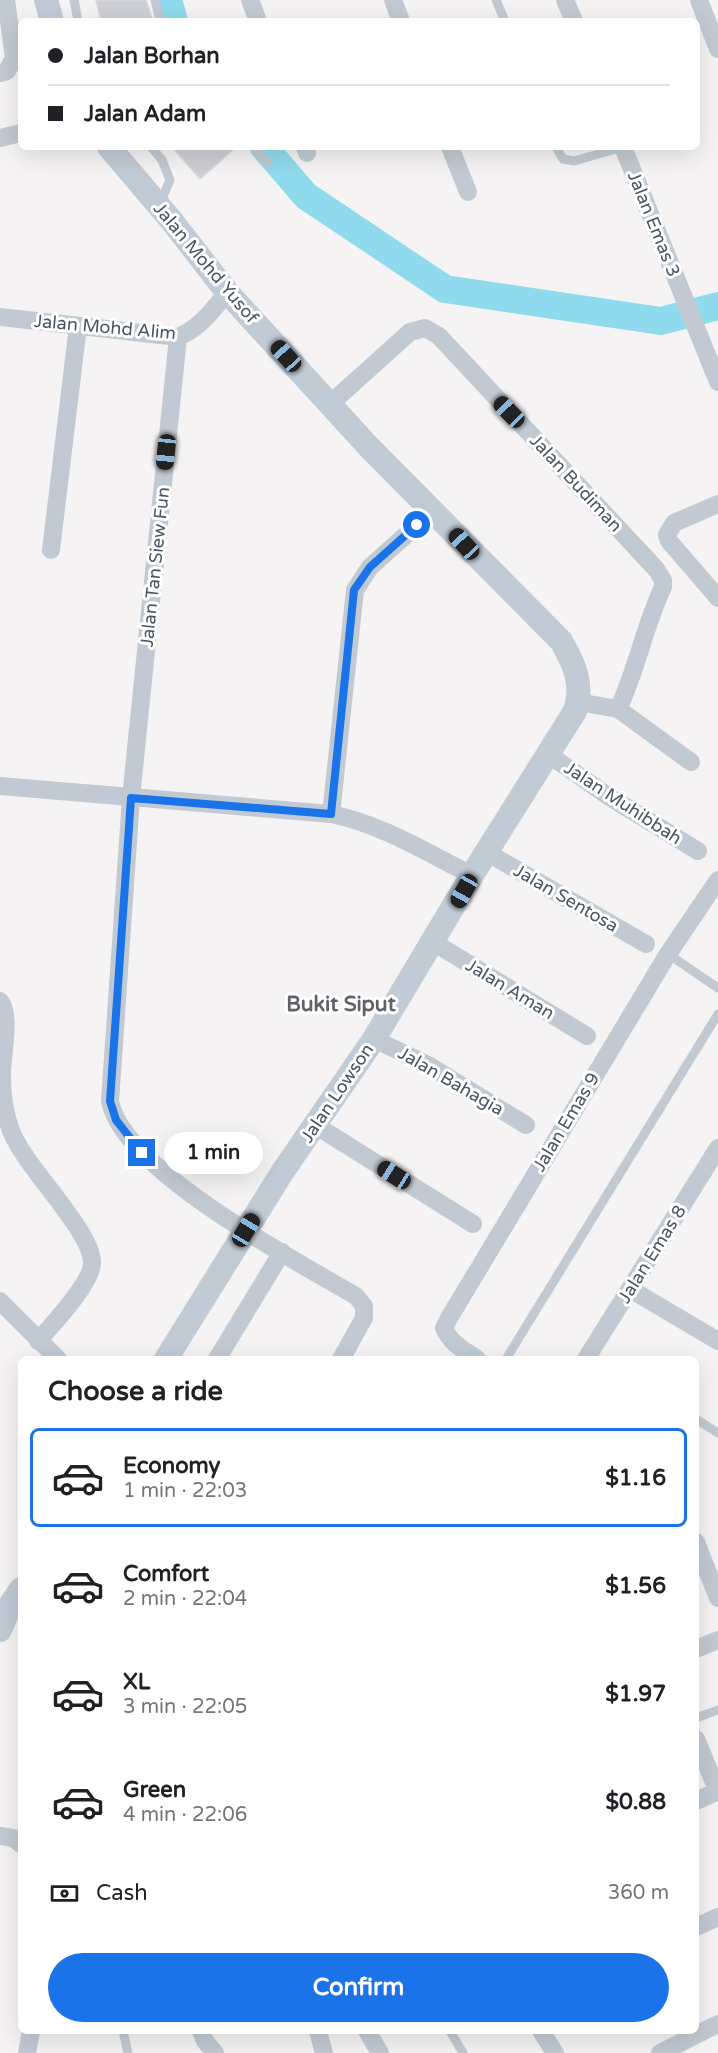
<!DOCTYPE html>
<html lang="en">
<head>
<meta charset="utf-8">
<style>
	:root { --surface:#fff; --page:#f2f2f2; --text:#202124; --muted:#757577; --line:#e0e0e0; --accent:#1a73e8 }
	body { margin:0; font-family:"Varela Round",sans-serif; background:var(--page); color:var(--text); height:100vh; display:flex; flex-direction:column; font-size:22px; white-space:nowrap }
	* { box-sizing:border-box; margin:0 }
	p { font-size:20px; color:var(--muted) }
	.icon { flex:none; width:33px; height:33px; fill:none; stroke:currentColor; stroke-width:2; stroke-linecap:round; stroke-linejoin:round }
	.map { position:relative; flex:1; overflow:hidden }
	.sheet { position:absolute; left:18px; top:1356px; width:681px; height:678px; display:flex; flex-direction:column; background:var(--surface); border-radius:9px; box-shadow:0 6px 24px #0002 }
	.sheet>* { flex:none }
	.banner { position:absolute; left:18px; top:18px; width:682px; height:132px; border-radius:9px; box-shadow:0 6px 24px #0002; display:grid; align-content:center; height:132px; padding:0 30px; background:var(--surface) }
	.end { position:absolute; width:27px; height:27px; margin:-14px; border:8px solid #1a73e8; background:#fff; box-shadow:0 0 0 3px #fff }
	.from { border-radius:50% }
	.bubble { position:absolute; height:42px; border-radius:21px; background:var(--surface); box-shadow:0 6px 24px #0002; font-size:20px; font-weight:700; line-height:42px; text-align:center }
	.car { position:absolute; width:18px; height:36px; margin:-18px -9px; border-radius:8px; box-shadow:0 0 4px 2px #0007; background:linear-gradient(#222 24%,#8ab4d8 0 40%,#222 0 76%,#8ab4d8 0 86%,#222 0) }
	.banner b { display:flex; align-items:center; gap:21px; height:57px; font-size:22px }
	.banner b+b { border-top:2px solid var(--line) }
	.banner i { width:15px; height:15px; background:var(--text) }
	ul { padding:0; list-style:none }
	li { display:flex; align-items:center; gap:18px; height:99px; margin:0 12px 9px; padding:0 18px; border:3px solid transparent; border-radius:9px }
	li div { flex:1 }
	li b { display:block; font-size:22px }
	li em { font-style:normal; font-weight:700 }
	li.selected { border-color:var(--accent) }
	li>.icon { width:54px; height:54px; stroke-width:1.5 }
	h2 { padding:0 30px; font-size:27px; line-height:72px }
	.pay { display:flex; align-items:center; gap:15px; height:66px; padding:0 30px; font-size:22px }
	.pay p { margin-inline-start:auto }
	.cta { display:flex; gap:12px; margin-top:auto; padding:12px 30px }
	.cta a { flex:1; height:69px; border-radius:36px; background:var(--accent); color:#fff; font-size:24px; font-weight:700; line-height:69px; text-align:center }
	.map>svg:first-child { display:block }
</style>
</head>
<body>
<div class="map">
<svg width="718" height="2053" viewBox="0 0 718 2053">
	<rect width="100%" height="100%" fill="#f5f3f3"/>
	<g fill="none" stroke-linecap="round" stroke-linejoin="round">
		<g stroke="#90daee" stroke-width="28">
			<path d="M 168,0 L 174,21"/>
			<path d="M 264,147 L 306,196 L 445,289 L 661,321 L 718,306"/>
		</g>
	</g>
	<g fill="#cdcfd5" stroke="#d7d9de" stroke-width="1.5">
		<path d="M 96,0 L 146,0 L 153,21 L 101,21 Z"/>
		<path d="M 172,147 L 236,147 L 200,179 Z"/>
	</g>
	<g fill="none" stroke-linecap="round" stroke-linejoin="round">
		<g stroke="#c1cad2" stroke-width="9">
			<path d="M 74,0 L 78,21"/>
			<path d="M 155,0 L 160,21"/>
			<path d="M 496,0 L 505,21"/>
			<path d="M 151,147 L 162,160 L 170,180 L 160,203"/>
			<path d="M 253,147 L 268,163"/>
			<path d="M 556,147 L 563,159 L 574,161 L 623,147"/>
			<path d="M 668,954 L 718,988"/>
			<path d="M 506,1359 L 718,1014"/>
			<path d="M 696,1419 L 718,1433"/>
			<path d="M 696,1718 L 718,1710"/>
			<path d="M 123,2031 L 128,2053"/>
			<path d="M 450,2031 L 463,2053"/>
		</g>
		<g stroke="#c1cad2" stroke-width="18">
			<path d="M 250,0 L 258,21"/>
			<path d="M 393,0 L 401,21"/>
			<path d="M 565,0 L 574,21"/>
			<path d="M 699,0 L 718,49"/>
			<path d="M 0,73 L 7,71 L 14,58 L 6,0"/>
			<path d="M 0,138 L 21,133"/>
			<path d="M 305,147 L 307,153"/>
			<path d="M 450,147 L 468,192"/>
			<path d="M 623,147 L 718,382"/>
			<path d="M 0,317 L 178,337 C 200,328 213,310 227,292"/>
			<path d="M 178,337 L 131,798 L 110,1101 C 123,1170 296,1261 356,1296 L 364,1306 L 364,1318 L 341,1359"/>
			<path d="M 330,404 L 410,332 L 425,328 L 439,336 L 656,569 L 663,580 L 663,587 C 644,627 637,670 618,709"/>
			<path d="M 718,504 L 674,523 L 667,535 L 669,541 L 718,598"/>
			<path d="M 51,550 L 78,326"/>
			<path d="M 578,702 L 618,709 L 691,762"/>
			<path d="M 548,754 L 608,796 L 698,851"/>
			<path d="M 0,786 L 331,814 C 381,824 427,853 472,875"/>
			<path d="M 331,814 L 355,590 L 370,567 L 433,511"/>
			<path d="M 486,852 L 646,944"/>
			<path d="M 433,942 L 587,1036"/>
			<path d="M 0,1001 C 12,1017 1,1057 2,1078 C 2,1096 5,1114 11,1131 C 25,1167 93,1232 92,1263 C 92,1283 52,1325 38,1341"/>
			<path d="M 374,1039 L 428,1065 L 526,1125"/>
			<path d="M 315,1125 L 473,1224"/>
			<path d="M 630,1289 L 718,1341"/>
			<path d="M 0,1301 L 58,1359"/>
			<path d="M 217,1359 L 282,1252"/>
			<path d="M 477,1359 C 464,1350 450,1343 444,1328 L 449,1318 L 668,954 L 718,880"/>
			<path d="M 586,1359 L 718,1148"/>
			<path d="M 696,1542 L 718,1598"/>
			<path d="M 696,1649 L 718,1640"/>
			<path d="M 696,1739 L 718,1792"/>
			<path d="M 696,1801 L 718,1791"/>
			<path d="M 0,1836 L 13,1838 L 21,1844"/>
			<path d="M 696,1927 L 718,1917"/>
			<path d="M 201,2031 L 205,2041 L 215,2053"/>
			<path d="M 318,2031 L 324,2053"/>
			<path d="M 367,2031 L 380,2053"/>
			<path d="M 541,2031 L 555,2053"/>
			<path d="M 27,2053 L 31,2031"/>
			<path d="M 660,2053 L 718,2024"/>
		</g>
		<g stroke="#c1cbd6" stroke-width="24">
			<path d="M 46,0 L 52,21"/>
			<path d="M 109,147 L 171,220 L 227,292 L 368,446 L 561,641 C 574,663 584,685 575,711 L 472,875 L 374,1039 L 283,1171 L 166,1359"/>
			<path d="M 0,1630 L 12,1602 L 21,1589"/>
		</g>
	</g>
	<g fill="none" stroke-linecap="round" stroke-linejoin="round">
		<path stroke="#1a73e8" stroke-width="8" d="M 142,1153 L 116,1120 L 110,1101 L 131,798 L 331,814 L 354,590 L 370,567 L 417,525"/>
	</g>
	<g text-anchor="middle" stroke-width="6" stroke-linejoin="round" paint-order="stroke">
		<g font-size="18" fill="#4a5661" stroke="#fff">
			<text transform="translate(654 224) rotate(68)" y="6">Jalan Emas 3</text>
			<text transform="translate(206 263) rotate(50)" y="6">Jalan Mohd Yusof</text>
			<text transform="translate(105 327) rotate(5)" y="6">Jalan Mohd Alim</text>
			<text transform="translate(576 483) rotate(47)" y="6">Jalan Budiman</text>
			<text transform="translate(155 567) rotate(-84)" y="6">Jalan Tan Siew Fun</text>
			<text transform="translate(623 803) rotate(33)" y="6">Jalan Muhibbah</text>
			<text transform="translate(566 898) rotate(30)" y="6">Jalan Sentosa</text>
			<text transform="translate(510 989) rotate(31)" y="6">Jalan Aman</text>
			<text transform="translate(451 1081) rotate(30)" y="6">Jalan Bahagia</text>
			<text transform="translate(337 1093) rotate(-56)" y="6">Jalan Lowson</text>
			<text transform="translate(566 1122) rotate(-59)" y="6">Jalan Emas 9</text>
			<text transform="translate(652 1254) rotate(-58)" y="6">Jalan Emas 8</text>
		</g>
		<g font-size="21" font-weight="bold" fill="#5f6368" stroke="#fff">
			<text x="341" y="1011">Bukit Siput</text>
		</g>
	</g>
</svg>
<i class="end from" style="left:417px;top:525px"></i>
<i class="end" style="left:142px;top:1153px"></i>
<div class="bubble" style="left:164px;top:1132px;width:99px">1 min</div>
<i class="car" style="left:286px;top:356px;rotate:318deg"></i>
<i class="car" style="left:509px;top:412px;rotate:316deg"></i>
<i class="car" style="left:166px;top:452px;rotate:186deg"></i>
<i class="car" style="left:464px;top:544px;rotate:317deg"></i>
<i class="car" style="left:464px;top:891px;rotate:209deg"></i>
<i class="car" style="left:394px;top:1175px;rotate:302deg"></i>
<i class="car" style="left:246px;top:1230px;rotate:31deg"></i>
<div class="banner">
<b><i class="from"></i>Jalan Borhan</b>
<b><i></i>Jalan Adam</b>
</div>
<section class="sheet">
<h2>Choose a ride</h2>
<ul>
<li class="selected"><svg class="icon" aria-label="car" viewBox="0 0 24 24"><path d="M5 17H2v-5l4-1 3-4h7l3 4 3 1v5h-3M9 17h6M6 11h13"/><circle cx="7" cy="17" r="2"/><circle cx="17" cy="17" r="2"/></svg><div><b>Economy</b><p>1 min · 22:03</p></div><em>$1.16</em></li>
<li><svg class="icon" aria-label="car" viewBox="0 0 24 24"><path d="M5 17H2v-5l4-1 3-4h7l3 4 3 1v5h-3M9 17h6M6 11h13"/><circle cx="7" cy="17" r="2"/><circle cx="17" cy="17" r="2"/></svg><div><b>Comfort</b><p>2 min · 22:04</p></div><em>$1.56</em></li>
<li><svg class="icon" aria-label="car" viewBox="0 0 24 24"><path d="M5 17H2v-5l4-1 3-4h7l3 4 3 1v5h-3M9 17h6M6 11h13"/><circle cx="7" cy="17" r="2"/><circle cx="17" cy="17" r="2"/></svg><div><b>XL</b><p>3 min · 22:05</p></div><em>$1.97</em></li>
<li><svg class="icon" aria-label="car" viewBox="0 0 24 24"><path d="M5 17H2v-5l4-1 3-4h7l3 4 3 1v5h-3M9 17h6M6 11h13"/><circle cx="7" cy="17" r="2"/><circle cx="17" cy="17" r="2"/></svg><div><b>Green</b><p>4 min · 22:06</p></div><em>$0.88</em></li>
</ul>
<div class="pay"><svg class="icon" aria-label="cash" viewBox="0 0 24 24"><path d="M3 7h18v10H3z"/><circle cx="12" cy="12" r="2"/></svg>Cash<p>360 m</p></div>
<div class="cta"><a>Confirm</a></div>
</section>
</div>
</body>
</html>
